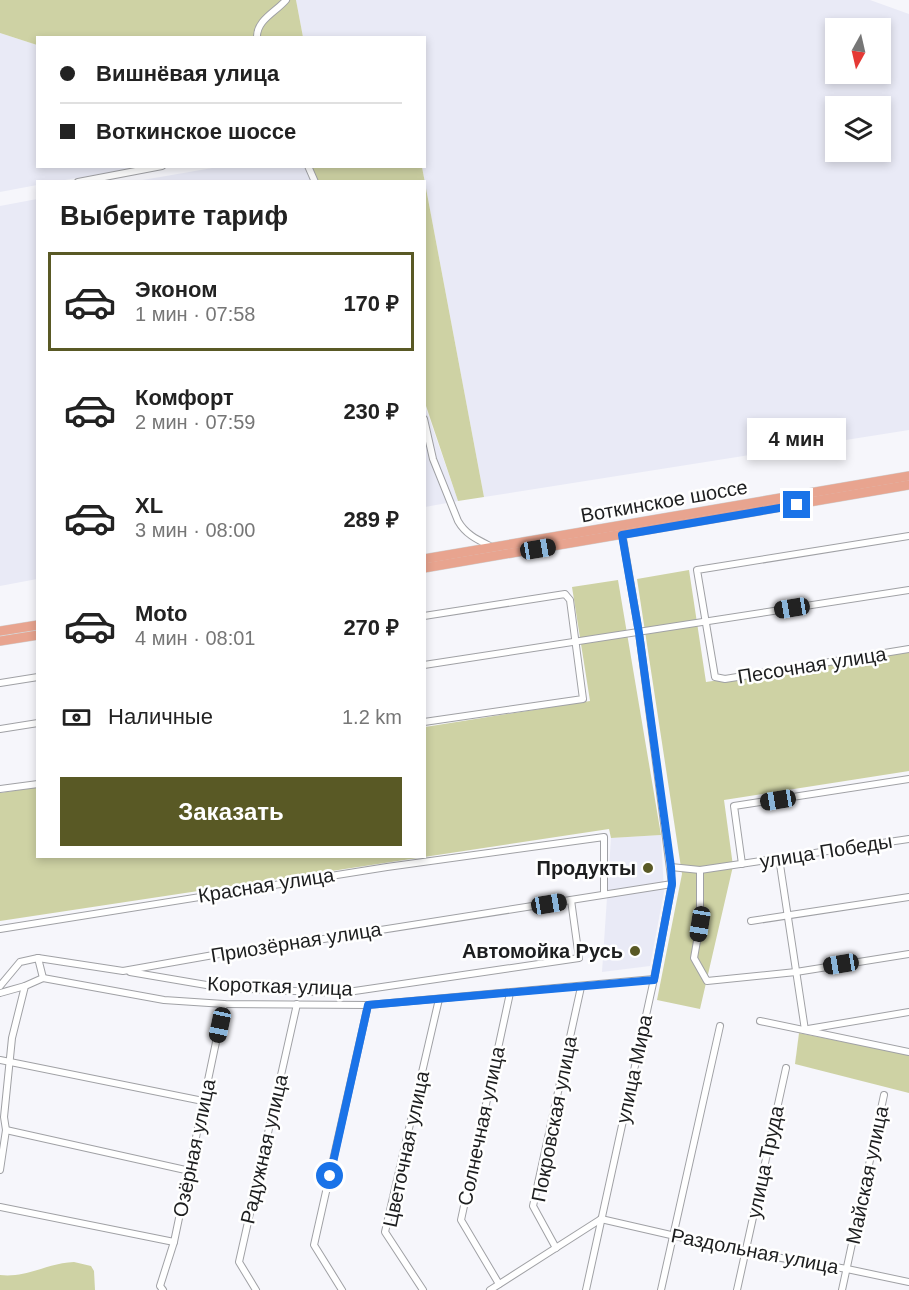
<!DOCTYPE html>
<html lang="ru">
<head>
<meta charset="utf-8">
<style>
	:root { --surface:#fff; --page:#f6f6f6; --text:#222; --muted:#767676; --line:#e0e0e0; --accent:#595925 }
	body { margin:0; font-family:Helvetica,sans-serif; background:var(--page); color:var(--text); height:100vh; display:flex; flex-direction:column; font-size:22px; white-space:nowrap }
	* { box-sizing:border-box; margin:0 }
	p { font-size:20px; color:var(--muted) }
	.icon { flex:none; width:33px; height:33px; fill:none; stroke:currentColor; stroke-width:2; stroke-linecap:round; stroke-linejoin:round }
	.map { position:relative; flex:1; overflow:hidden }
	.panel { position:absolute; left:36px; top:180px; width:390px; height:678px; display:flex; flex-direction:column; background:var(--surface); border-radius:0px; box-shadow:0 3px 9px #0003 }
	.panel>* { flex:none }
	.banner { position:absolute; left:36px; top:36px; width:390px; height:132px; border-radius:0px; box-shadow:0 3px 9px #0003; display:grid; align-content:center; height:132px; padding:0 24px; background:var(--surface) }
	.needle { width:39px; rotate:188deg }
	.controls { position:absolute; left:825px; top:18px; display:grid; gap:12px }
	.controls a { display:grid; place-items:center; width:66px; height:66px; border-radius:0px; background:var(--surface); box-shadow:0 3px 9px #0003; font-size:30px }
	.end { position:absolute; width:27px; height:27px; margin:-14px; border:8px solid #1a73e8; background:#fff; box-shadow:0 0 0 3px #fff }
	.from { border-radius:50% }
	.bubble { position:absolute; height:42px; border-radius:0px; background:var(--surface); box-shadow:0 3px 9px #0003; font-size:20px; font-weight:700; line-height:42px; text-align:center }
	.car { position:absolute; width:18px; height:36px; margin:-18px -9px; border-radius:8px; box-shadow:0 0 4px 2px #0007; background:linear-gradient(#222 24%,#8ab4d8 0 40%,#222 0 76%,#8ab4d8 0 86%,#222 0) }
	.banner b { display:flex; align-items:center; gap:21px; height:57px; font-size:22px }
	.banner b+b { border-top:2px solid var(--line) }
	.banner i { width:15px; height:15px; background:var(--text) }
	ul { padding:0; list-style:none }
	li { display:flex; align-items:center; gap:18px; height:99px; margin:0 12px 9px; padding:0 12px; border:3px solid transparent; border-radius:0px }
	li div { flex:1 }
	li b { display:block; font-size:22px }
	li em { font-style:normal; font-weight:700 }
	li.on { border-color:var(--accent) }
	li>.icon { width:54px; height:54px; stroke-width:1.5 }
	h2 { padding:0 24px; font-size:27px; line-height:72px }
	.pay { display:flex; align-items:center; gap:15px; height:66px; padding:0 24px; font-size:22px }
	.pay p { margin-inline-start:auto }
	.cta { display:flex; gap:12px; margin-top:auto; padding:12px 24px }
	.cta a { flex:1; height:69px; border-radius:0px; background:var(--accent); color:#fff; font-size:24px; font-weight:700; line-height:69px; text-align:center }
	.map>svg:first-child { display:block }
</style>
</head>
<body>
<div class="map">
<svg width="909" height="1290" viewBox="0 0 909 1290">
	<rect width="100%" height="100%" fill="#f6f6fb"/>
	<g fill="#e9eaf6" fill-rule="evenodd">
		<path d="M 296,0 L 870,0 L 909,14 L 909,430 L 484,497 L 422,167 L 424,166 L 424,38 L 303,37 ZM 836,28 L 880,28 L 880,74 L 836,74 ZM 836,106 L 880,106 L 880,152 L 836,152 Z"/>
		<path d="M 0,33 L 37,45 L 38,166 L 140,167 L 59,181 L 38,182 L 37,185 L 0,192 Z"/>
		<path d="M 224,166 L 310,167 L 318,182 L 131,182 Z"/>
		<path d="M 37,199 L 37,579 L 0,586 L 0,206 Z"/>
		<path d="M 424,403 L 458,501 L 425,507 L 424,507 Z"/>
		<path d="M 661,835 L 664,892 L 650,966 L 602,972 L 611,838 Z"/>
	</g>
	<g fill="#ced2a4">
		<path d="M 0,0 L 296,0 L 303,37 L 38,38 L 37,45 L 0,33 Z"/>
		<path d="M 310,167 L 422,167 L 484,497 L 458,501 L 425,403 L 424,182 L 318,181 Z"/>
		<path d="M 689,570 L 706,682 L 909,651 L 909,771 L 724,800 L 733,866 L 700,1009 L 657,1000 L 682,874 L 637,579 Z"/>
		<path d="M 618,580 L 661,835 L 611,838 L 609,829 L 0,921 L 0,793 L 37,787 L 38,856 L 424,856 L 425,727 L 590,701 L 572,587 Z"/>
		<path d="M 799,1033 L 909,1055 L 909,1093 L 795,1064 Z"/>
		<path d="M 74,1262 L 91,1266 L 94,1271 L 95,1290 L 0,1290 L 0,1275 C 28,1278 47,1263 74,1262 Z"/>
	</g>
	<g fill="none" stroke-linecap="round" stroke-linejoin="round">
		<defs>
			<g id="street">
				<path d="M 257,38 C 256,20 276,12 286,0"/>
				<path d="M 308,166 L 315,182"/>
				<path d="M 78,182 L 162,166"/>
				<path d="M 424,419 L 433,459 L 458,521 C 466,535 478,540 492,547"/>
				<path d="M 909,536 L 697,570 L 715,677 L 725,679 L 909,649"/>
				<path d="M 424,616 L 565,594 L 570,600 L 583,699 L 424,722"/>
				<path d="M 424,665 L 909,590"/>
				<path d="M 0,683 L 38,677"/>
				<path d="M 0,729 L 38,723"/>
				<path d="M 0,789 L 38,784"/>
				<path d="M 779,858 L 805,1030"/>
				<path d="M 742,864 L 734,806 L 909,779"/>
				<path d="M 671,867 L 700,870 L 909,839"/>
				<path d="M 700,870 L 700,924 L 694,958 L 707,981 L 796,972 L 909,954"/>
				<path d="M 751,921 L 909,897"/>
				<path d="M 0,929 L 387,867 L 604,837 L 604,894"/>
				<path d="M 38,958 L 43,978"/>
				<path d="M 130,972 L 224,988 L 341,993 L 579,958 L 571,900"/>
				<path d="M 43,978 L 164,1000 L 224,1004 L 368,1005 L 654,979"/>
				<path d="M 0,986 L 20,962 L 38,958 L 123,971 L 219,954 L 311,941 L 672,884"/>
				<path d="M 0,993 L 25,986"/>
				<path d="M 760,1021 L 909,1052"/>
				<path d="M 808,1029 L 909,1012"/>
				<path d="M 0,1060 L 203,1101"/>
				<path d="M 6,1130 L 190,1171"/>
				<path d="M 0,1170 L 6,1130 L 4,1117 L 12,1038 L 25,986 L 43,978"/>
				<path d="M 0,1207 L 174,1242"/>
				<path d="M 601,1219 L 745,1252 L 847,1269 L 909,1282"/>
				<path d="M 556,1248 L 533,1206 L 581,987"/>
				<path d="M 499,1284 L 461,1220 L 510,993"/>
				<path d="M 163,1290 L 160,1286 L 174,1242 L 224,1004"/>
				<path d="M 256,1290 L 239,1262 L 297,1004"/>
				<path d="M 342,1290 L 314,1245 L 368,1005"/>
				<path d="M 423,1290 L 385,1232 L 439,999"/>
				<path d="M 490,1290 L 601,1219"/>
				<path d="M 586,1290 L 654,979 L 672,884 L 639,633 L 622,533"/>
				<path d="M 661,1290 L 720,1026"/>
				<path d="M 737,1290 L 786,1068"/>
				<path d="M 842,1290 L 884,1095"/>
			</g>
			<g id="primary">
				<path d="M 424,559 L 909,476"/>
				<path d="M 424,568 L 909,485"/>
				<path d="M 0,631 L 38,625"/>
				<path d="M 0,641 L 38,635"/>
			</g>
		</defs>
		<use href="#street" stroke="#a0a1a5" stroke-width="8"/>
		<use href="#primary" stroke="#d2d2d2" stroke-width="10"/>
		<use href="#street" stroke="#fff" stroke-width="6"/>
		<use href="#primary" stroke="#e8a48f" stroke-width="9"/>
	</g>
	<g fill="none" stroke-linecap="round" stroke-linejoin="round">
		<path stroke="#1a73e8" stroke-width="8" d="M 330,1176 L 368,1005 L 654,980 L 672,884 L 671,867 L 639,633 L 622,535 L 797,505"/>
	</g>
	<g fill="#595925" stroke="#fff" stroke-width="2">
		<circle cx="648" cy="868" r="6"/>
		<circle cx="635" cy="951" r="6"/>
	</g>
	<g text-anchor="middle" stroke-width="5" stroke-linejoin="round" paint-order="stroke">
		<g font-size="20" fill="#1d1e1f" stroke="#fff">
			<text transform="translate(664 501) rotate(-10)" y="7">Воткинское шоссе</text>
			<text transform="translate(812 665) rotate(-9)" y="7">Песочная улица</text>
			<text transform="translate(826 851) rotate(-9)" y="7">улица Победы</text>
			<text transform="translate(266 885) rotate(-9)" y="7">Красная улица</text>
			<text transform="translate(296 942) rotate(-9)" y="7">Приозёрная улица</text>
			<text transform="translate(280 986) rotate(2)" y="7">Короткая улица</text>
			<text transform="translate(634 1069) rotate(-78)" y="7">улица Мира</text>
			<text transform="translate(554 1119) rotate(-79)" y="7">Покровская улица</text>
			<text transform="translate(481 1126) rotate(-78)" y="7">Солнечная улица</text>
			<text transform="translate(194 1148) rotate(-78)" y="7">Озёрная улица</text>
			<text transform="translate(264 1149) rotate(-77)" y="7">Радужная улица</text>
			<text transform="translate(406 1149) rotate(-78)" y="7">Цветочная улица</text>
			<text transform="translate(765 1162) rotate(-78)" y="7">улица Труда</text>
			<text transform="translate(867 1175) rotate(-78)" y="7">Майская улица</text>
			<text transform="translate(755 1251) rotate(11)" y="7">Раздольная улица</text>
		</g>
		<g font-size="20" font-weight="bold" fill="#1d1e1f" stroke="#fff" text-anchor="end">
			<text x="636" y="875">Продукты</text>
			<text x="623" y="958">Автомойка Русь</text>
		</g>
	</g>
</svg>
<div class="controls">
<a><svg class="needle" viewBox="-14 -14 28 28"><path d="M0-13l5 13h-10z" fill="#e53935"/><path d="M0 13l5-13h-10z" fill="#767676"/></svg></a>
<a><svg class="icon" aria-label="layers" viewBox="0 0 24 24"><path d="M12 4l9 5-9 5-9-5zM3 14l9 5 9-5"/></svg></a>
</div>
<i class="end from" style="left:330px;top:1176px"></i>
<i class="end" style="left:797px;top:505px"></i>
<div class="bubble" style="left:747px;top:418px;width:99px">4 мин</div>
<i class="car" style="left:538px;top:549px;rotate:81deg"></i>
<i class="car" style="left:792px;top:608px;rotate:261deg"></i>
<i class="car" style="left:778px;top:800px;rotate:261deg"></i>
<i class="car" style="left:549px;top:904px;rotate:81deg"></i>
<i class="car" style="left:700px;top:924px;rotate:189deg"></i>
<i class="car" style="left:841px;top:964px;rotate:261deg"></i>
<i class="car" style="left:220px;top:1025px;rotate:192deg"></i>
<div class="banner">
<b><i class="from"></i>Вишнёвая улица</b>
<b><i></i>Воткинское шоссе</b>
</div>
<section class="panel">
<h2>Выберите тариф</h2>
<ul>
<li class="on"><svg class="icon" aria-label="car" viewBox="0 0 24 24"><path d="M5 17H2v-5l4-1 3-4h7l3 4 3 1v5h-3M9 17h6M6 11h13"/><circle cx="7" cy="17" r="2"/><circle cx="17" cy="17" r="2"/></svg><div><b>Эконом</b><p>1 мин · 07:58</p></div><em>170 ₽</em></li>
<li><svg class="icon" aria-label="car" viewBox="0 0 24 24"><path d="M5 17H2v-5l4-1 3-4h7l3 4 3 1v5h-3M9 17h6M6 11h13"/><circle cx="7" cy="17" r="2"/><circle cx="17" cy="17" r="2"/></svg><div><b>Комфорт</b><p>2 мин · 07:59</p></div><em>230 ₽</em></li>
<li><svg class="icon" aria-label="car" viewBox="0 0 24 24"><path d="M5 17H2v-5l4-1 3-4h7l3 4 3 1v5h-3M9 17h6M6 11h13"/><circle cx="7" cy="17" r="2"/><circle cx="17" cy="17" r="2"/></svg><div><b>XL</b><p>3 мин · 08:00</p></div><em>289 ₽</em></li>
<li><svg class="icon" aria-label="car" viewBox="0 0 24 24"><path d="M5 17H2v-5l4-1 3-4h7l3 4 3 1v5h-3M9 17h6M6 11h13"/><circle cx="7" cy="17" r="2"/><circle cx="17" cy="17" r="2"/></svg><div><b>Moto</b><p>4 мин · 08:01</p></div><em>270 ₽</em></li>
</ul>
<div class="pay"><svg class="icon" aria-label="cash" viewBox="0 0 24 24"><path d="M3 7h18v10H3z"/><circle cx="12" cy="12" r="2"/></svg>Наличные<p>1.2 km</p></div>
<div class="cta"><a>Заказать</a></div>
</section>
</div>
</body>
</html>
